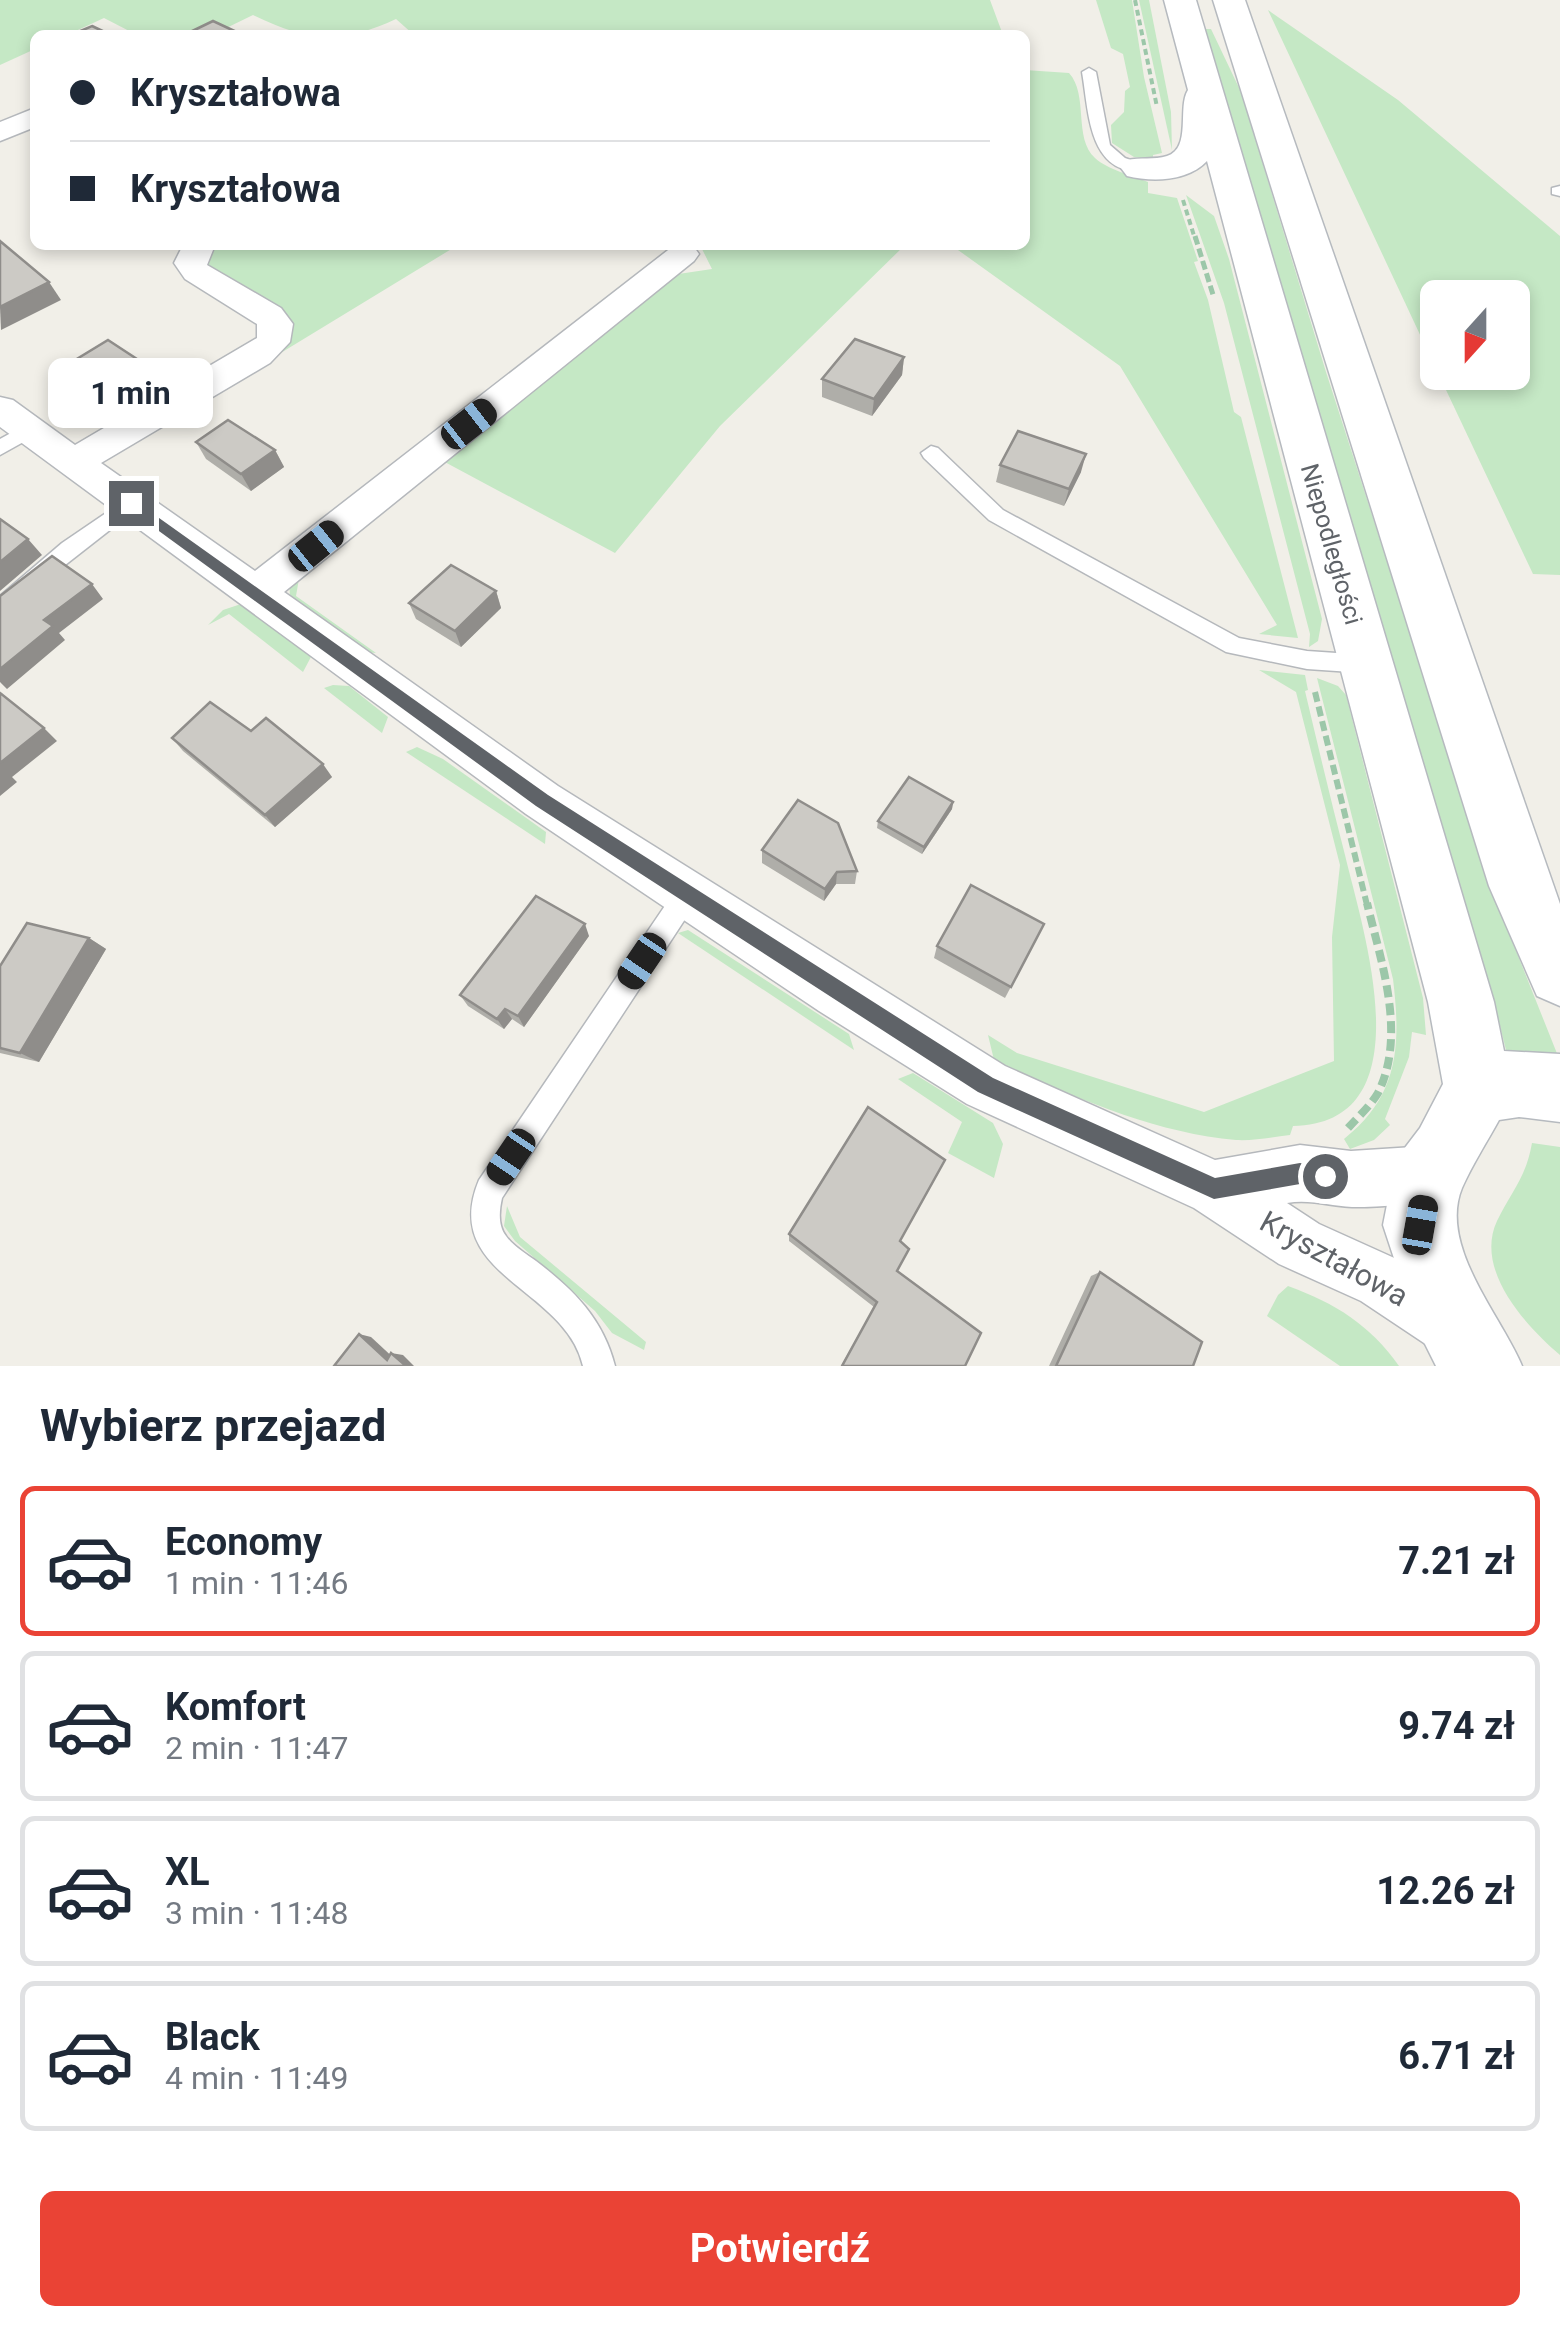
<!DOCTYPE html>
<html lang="pl">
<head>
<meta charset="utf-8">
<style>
	:root { --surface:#fff; --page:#f6f6f7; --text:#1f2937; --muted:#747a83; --line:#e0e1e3; --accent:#ea4335 }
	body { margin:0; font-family:Roboto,sans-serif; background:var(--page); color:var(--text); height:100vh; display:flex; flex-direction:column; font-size:38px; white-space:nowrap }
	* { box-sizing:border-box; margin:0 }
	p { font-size:32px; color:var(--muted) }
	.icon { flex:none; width:55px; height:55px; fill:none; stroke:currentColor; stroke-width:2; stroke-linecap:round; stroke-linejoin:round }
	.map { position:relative; height:1366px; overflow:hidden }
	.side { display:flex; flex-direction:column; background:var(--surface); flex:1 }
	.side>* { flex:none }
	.top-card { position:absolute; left:30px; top:30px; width:1000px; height:220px; border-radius:15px; box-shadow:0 5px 15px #0003; display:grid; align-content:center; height:220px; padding:0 40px; background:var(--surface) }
	.needle { width:65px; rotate:201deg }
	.tools { position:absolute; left:1420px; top:280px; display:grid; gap:20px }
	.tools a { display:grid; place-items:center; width:110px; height:110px; border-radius:15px; background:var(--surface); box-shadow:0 5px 15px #0003; font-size:50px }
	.end { position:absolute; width:45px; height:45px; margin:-22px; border:12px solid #5f6368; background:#fff; box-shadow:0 0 0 5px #fff }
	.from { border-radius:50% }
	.bubble { position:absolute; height:70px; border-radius:15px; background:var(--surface); box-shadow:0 5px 15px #0003; font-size:32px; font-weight:700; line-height:70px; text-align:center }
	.car { position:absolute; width:30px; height:60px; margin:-30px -15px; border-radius:12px; box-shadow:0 0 8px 2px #0007; background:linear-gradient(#222 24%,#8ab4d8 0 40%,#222 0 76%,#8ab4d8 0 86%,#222 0) }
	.top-card b { display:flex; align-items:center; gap:35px; height:95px; font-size:38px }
	.top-card b+b { border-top:2px solid var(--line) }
	.top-card i { width:25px; height:25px; background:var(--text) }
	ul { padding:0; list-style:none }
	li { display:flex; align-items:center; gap:30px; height:150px; margin:0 20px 15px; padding:0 20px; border:5px solid var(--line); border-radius:15px }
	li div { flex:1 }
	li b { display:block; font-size:38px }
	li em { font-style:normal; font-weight:700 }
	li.selected { border-color:var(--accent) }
	li>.icon { width:90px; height:90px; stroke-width:1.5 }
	h2 { padding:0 40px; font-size:45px; line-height:120px }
	.action { display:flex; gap:20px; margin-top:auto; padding:20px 40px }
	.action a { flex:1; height:115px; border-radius:15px; background:var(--accent); color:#fff; font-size:40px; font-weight:700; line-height:115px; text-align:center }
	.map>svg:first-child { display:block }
</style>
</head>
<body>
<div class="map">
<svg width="1560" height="1366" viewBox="0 0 1560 1366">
	<rect width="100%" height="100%" fill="#f1efe8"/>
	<g fill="#c5e8c5">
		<path d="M 0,0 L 990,0 L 1003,35 L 414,35 L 396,19 C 341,45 306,41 253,15 L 212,35 L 137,35 L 104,18 L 67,35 L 35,35 L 35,49 L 0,65 Z"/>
		<path d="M 1096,0 L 1132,0 L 1144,77 L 1162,153 L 1153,155 L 1153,160 L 1134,157 L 1112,143 L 1111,125 L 1124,112 L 1125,91 L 1130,87 L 1123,54 L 1111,48 Z"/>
		<path d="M 1139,0 L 1149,0 L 1171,112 L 1172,150 Z"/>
		<path d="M 1268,10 L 1398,100 L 1560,236 L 1560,575 L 1533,574 L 1438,373 L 1512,372 L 1512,298 L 1438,298 L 1437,371 Z"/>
		<path d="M 1205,29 L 1211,29 L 1241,92 L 1326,372 L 1497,903 L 1560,1061 L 1511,1070 L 1492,994 Z"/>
		<path d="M 1025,70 L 1069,73 C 1089,95 1073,138 1095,158 C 1108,170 1132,175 1148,182 L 1148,193 L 1177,198 L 1198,261 L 1194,262 L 1208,300 L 1234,412 L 1241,417 L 1298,638 L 1259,634 L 1277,625 L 1120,366 L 951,245 L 1025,245 Z"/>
		<path d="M 1186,195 L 1214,216 L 1229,259 L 1322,619 L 1318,641 L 1309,647 L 1310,634 L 1224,303 Z"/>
		<path d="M 211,245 L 458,245 L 105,460 L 285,336 L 204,268 Z"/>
		<path d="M 700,245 L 905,245 L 720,426 L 615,553 L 441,460 L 300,573 L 296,596 L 376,653 L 365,652 L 290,596 C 287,573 305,560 321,547 L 665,276 L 712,269 Z"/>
		<path d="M 241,604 L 312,655 L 303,672 L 229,614 L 208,625 L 223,610 Z"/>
		<path d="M 1259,670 L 1305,675 L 1308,690 L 1305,691 C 1318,746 1331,801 1345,855 C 1363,931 1427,1124 1293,1126 L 1290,1135 C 1273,1137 1254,1141 1236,1140 C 1153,1133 1068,1095 994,1060 L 988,1035 L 1017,1053 L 1204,1112 L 1334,1061 L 1332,937 L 1340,865 L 1296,692 Z"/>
		<path d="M 1317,678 L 1338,686 L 1346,695 L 1423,998 L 1426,1035 L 1412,1032 L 1409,1057 L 1385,1119 L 1390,1125 L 1374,1140 L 1350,1149 L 1344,1139 C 1399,1096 1401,1045 1393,979 Z"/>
		<path d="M 333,685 L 349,686 L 388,717 L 382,733 L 324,688 Z"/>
		<path d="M 417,747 L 443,759 L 546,832 L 545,844 L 406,752 Z"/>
		<path d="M 688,930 L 849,1034 L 854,1050 L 678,933 Z"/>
		<path d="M 913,1073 L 993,1123 L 1003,1144 L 994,1178 L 948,1153 L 962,1122 L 898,1079 Z"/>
		<path d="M 1532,1143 L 1560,1147 L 1560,1355 C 1526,1326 1474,1270 1497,1221 C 1511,1192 1526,1178 1532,1143 Z"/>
		<path d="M 507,1206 L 520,1237 L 646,1342 L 644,1350 L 612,1333 L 595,1311 L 515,1241 L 504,1226 Z"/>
		<path d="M 1288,1286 C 1335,1303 1370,1325 1399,1366 L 1340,1366 L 1267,1316 L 1278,1295 Z"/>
	</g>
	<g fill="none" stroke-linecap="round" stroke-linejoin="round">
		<defs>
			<g id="service">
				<path d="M 1089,68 L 1096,72 L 1110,145 L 1125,158 L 1145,165 L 1145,171 C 1088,176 1089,112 1082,72 Z"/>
				<path d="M 1560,186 L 1560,196 L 1552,194 L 1552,188 Z"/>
				<path d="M 29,423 L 36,425 L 36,435 L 0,455 L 0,439 Z"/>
				<path d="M 931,446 L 938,448 L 1003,510 L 1239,638 L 1307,651 L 1366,655 L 1374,658 L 1377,664 L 1374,670 L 1366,673 L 1307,669 L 1226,652 L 989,520 L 924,458 L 921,453 Z"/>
				<path d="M 131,496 L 141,503 L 138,508 L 0,616 L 0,596 L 62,543 Z"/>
				<path d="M 686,884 L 695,888 L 699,896 L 695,904 L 502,1198 C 499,1211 498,1226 506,1236 C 513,1246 526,1254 536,1261 C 574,1290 603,1319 615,1366 L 583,1366 C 565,1287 439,1276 479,1180 L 677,888 Z"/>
			</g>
			<g id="minor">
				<path d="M 35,108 L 35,127 L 0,141 L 0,122 Z"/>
				<path d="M 183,245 L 215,245 L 207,265 L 281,308 L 293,324 L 290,342 L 270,363 L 101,463 L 255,571 L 672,247 L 694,247 L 699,254 L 694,261 L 284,592 L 558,786 L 1005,1066 L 1215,1160 L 1300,1145 L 1351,1151 L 1429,1146 L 1449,1154 L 1457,1174 L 1449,1194 C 1420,1205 1383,1207 1352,1207 C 1330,1206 1309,1199 1287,1203 L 1319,1224 L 1401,1261 L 1475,1307 L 1484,1328 L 1475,1349 L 1454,1358 L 1433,1349 L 1361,1301 L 1279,1264 L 1194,1208 L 967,1104 L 819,1011 L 526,814 L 0,427 L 0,397 L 13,400 L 75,445 L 257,338 L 257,324 L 185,279 L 174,263 Z"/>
			</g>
			<g id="secondary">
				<path d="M 1164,0 L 1196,0 L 1494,1002 L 1504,1051 L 1560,1054 L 1560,1122 L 1519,1117 L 1499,1120 C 1487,1142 1472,1165 1462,1188 C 1438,1246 1502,1317 1522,1366 L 1436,1366 L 1417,1328 L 1383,1225 L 1393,1174 L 1404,1149 L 1420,1128 L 1443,1084 L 1428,1002 L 1207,161 C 1187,182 1152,182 1127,176 L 1121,168 L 1127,160 C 1140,157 1154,160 1167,156 C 1192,148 1177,107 1188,90 Z"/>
				<path d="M 1213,0 L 1245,0 L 1560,904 L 1560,1006 L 1537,996 L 1489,886 Z"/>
			</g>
		</defs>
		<use href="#service" stroke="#b5b8bc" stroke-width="3"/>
		<use href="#minor" stroke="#b5b8bc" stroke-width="3"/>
		<use href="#secondary" stroke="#b6babf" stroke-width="3"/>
		<g stroke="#9cc7a9" stroke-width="4" stroke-dasharray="6 4" stroke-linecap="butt">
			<path d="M 1135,0 L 1157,107"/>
			<path d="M 1183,200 L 1195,239"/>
		</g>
		<path stroke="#9cc7a9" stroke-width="5" stroke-dasharray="9 4" stroke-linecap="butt" d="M 1195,236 L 1214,298"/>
		<path stroke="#9cc7a9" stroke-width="6" stroke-dasharray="10 5" stroke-linecap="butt" d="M 1315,692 L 1367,905"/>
		<path stroke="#9cc7a9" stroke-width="8" stroke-dasharray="12 6" stroke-linecap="butt" d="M 1348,1128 C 1358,1117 1371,1105 1378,1093 C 1407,1034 1381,962 1367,903"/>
		<use href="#service" fill="#fff" fill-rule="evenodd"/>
		<use href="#minor" fill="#fff" fill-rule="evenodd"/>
		<use href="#secondary" fill="#fff" fill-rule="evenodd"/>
	</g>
	<g fill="#afaea9">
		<path d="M 904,357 L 902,375 L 872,416 L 822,397 L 822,379 Z"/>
		<path d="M 143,363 L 154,380 L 104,412 L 69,389 L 57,371 Z"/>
		<path d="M 196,442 L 275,450 L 284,467 L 251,491 L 206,459 Z"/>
		<path d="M 1000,465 L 1081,472 L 1064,506 L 996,482 Z"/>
		<path d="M 496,591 L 501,608 L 461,647 L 416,619 L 409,603 Z"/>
		<path d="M 251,731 L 332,777 L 275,827 L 183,751 L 172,738 Z"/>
		<path d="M 953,802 L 952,809 L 922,854 L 877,828 L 878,821 Z"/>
		<path d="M 762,850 L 857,871 L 855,884 L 836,884 L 824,901 L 762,863 Z"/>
		<path d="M 1044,924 L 1005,998 L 934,958 L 937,946 Z"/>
		<path d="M 589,936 L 524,1027 L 512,1019 L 504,1029 L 468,1006 L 460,995 Z"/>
		<path d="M 89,938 L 106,949 L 39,1062 L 0,1053 L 0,966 Z"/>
		<path d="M 789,1234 L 900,1241 L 897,1271 L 965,1366 L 841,1366 L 874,1307 L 789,1241 Z"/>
		<path d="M 1100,1272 L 1193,1366 L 1049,1366 L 1091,1276 Z"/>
	</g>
	<g fill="#8f8d8a">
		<path d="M 49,282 L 61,300 L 1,330 L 0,307 Z"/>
		<path d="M 904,357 L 902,375 L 872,416 L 874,399 Z"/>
		<path d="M 143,363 L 154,380 L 104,412 L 92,395 Z"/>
		<path d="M 275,450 L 284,467 L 251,491 L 241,474 Z"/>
		<path d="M 1086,454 L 1081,472 L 1064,506 L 1069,489 Z"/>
		<path d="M 28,539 L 42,555 L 0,591 L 0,562 Z"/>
		<path d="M 92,584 L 103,599 L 59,633 L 65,640 L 7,689 L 0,682 L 0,669 L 44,620 Z"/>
		<path d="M 496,591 L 501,608 L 461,647 L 455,631 Z"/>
		<path d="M 44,728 L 57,741 L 12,777 L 17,782 L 0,796 L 0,763 Z"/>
		<path d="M 323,764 L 332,777 L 275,827 L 265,815 Z"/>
		<path d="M 953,802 L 952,809 L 922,854 L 924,847 Z"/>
		<path d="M 837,872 L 836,884 L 824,901 L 825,889 Z"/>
		<path d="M 585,924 L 589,936 L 524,1027 L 518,1016 Z"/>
		<path d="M 89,938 L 106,949 L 39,1062 L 20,1053 Z"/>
		<path d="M 505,1009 L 512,1019 L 504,1029 L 497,1019 Z"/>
		<path d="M 359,1334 L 371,1337 L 398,1362 L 387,1360 Z"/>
		<path d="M 391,1353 L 403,1355 L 414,1366 L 406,1366 Z"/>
	</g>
	<g fill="#cccac5" stroke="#8f8d8a" stroke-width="2.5">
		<path d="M 213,21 L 243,35 L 184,35 Z"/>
		<path d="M 92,26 L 111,35 L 71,35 Z"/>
		<path d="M 0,241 L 49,282 L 0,307 Z"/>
		<path d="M 855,339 L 904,357 L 874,399 L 822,379 Z"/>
		<path d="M 108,340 L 143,363 L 92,395 L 57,371 Z"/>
		<path d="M 228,420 L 275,450 L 241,474 L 196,442 Z"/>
		<path d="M 1018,431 L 1086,454 L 1069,489 L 1000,465 Z"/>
		<path d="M 0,519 L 28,539 L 0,562 Z"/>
		<path d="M 52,556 L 92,584 L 44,620 L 53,626 L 0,669 L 0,596 Z"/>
		<path d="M 451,565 L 496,591 L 455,631 L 409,603 Z"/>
		<path d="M 0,693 L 44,728 L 0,763 Z"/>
		<path d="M 210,702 L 251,731 L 266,718 L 323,764 L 265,815 L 172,738 Z"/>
		<path d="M 909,777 L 953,802 L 924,847 L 878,821 Z"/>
		<path d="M 798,800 L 838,823 L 857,871 L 837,872 L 825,889 L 762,850 Z"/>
		<path d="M 971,885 L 1044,924 L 1011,987 L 937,946 Z"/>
		<path d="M 536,896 L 585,924 L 518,1016 L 505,1009 L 497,1019 L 460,995 Z"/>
		<path d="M 27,923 L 89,938 L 20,1053 L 0,1048 L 0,966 Z"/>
		<path d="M 868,1107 L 945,1160 L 900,1241 L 909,1249 L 897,1271 L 981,1333 L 965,1366 L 842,1366 L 877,1302 L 789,1234 Z"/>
		<path d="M 1100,1272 L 1202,1342 L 1193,1366 L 1056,1366 Z"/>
		<path d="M 359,1334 L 387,1360 L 391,1353 L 406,1366 L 334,1366 Z"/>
	</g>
	<path fill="#5f6368" d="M 131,498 L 548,795 L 993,1078 L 1215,1178 L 1300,1163 L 1333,1169 L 1336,1176 L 1333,1183 L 1300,1184 L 1214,1199 L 978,1092 L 536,806 L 126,507 L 124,503 Z"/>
	<g text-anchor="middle" stroke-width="8" stroke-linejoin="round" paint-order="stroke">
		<g font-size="25" fill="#5f6368" stroke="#fff">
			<text transform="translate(1332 544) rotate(74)" y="9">Niepodległości</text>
		</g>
		<g font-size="30" fill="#5f6368" stroke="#fff">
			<text transform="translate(1334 1259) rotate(29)" y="10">Kryształowa</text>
		</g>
	</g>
</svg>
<div class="tools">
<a><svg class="needle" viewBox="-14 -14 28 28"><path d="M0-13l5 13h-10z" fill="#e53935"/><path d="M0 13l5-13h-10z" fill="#747a83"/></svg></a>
</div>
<i class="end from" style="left:1325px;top:1176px"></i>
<i class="end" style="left:131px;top:503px"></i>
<div class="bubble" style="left:48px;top:358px;width:165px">1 min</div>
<i class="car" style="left:469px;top:424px;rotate:52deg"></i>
<i class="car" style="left:316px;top:546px;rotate:51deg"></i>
<i class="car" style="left:642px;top:961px;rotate:214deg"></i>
<i class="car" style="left:511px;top:1157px;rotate:214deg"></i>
<i class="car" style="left:1420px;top:1225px;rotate:10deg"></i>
<div class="top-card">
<b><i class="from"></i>Kryształowa</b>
<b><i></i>Kryształowa</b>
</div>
</div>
<section class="side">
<h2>Wybierz przejazd</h2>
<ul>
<li class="selected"><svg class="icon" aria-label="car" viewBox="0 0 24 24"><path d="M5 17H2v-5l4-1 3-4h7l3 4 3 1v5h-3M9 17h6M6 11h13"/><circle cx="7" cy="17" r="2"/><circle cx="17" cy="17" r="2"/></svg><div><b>Economy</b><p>1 min · 11:46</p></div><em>7.21 zł</em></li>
<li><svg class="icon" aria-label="car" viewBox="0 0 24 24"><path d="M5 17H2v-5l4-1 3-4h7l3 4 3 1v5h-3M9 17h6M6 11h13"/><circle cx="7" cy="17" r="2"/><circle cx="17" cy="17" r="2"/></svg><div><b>Komfort</b><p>2 min · 11:47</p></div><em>9.74 zł</em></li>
<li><svg class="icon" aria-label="car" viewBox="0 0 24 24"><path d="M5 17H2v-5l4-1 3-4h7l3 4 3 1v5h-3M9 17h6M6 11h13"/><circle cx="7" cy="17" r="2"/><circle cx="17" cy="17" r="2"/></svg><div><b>XL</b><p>3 min · 11:48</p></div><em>12.26 zł</em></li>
<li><svg class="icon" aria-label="car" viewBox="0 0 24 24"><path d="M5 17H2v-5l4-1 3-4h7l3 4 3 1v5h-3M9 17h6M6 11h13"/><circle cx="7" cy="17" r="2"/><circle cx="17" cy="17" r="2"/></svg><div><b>Black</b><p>4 min · 11:49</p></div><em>6.71 zł</em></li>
</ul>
<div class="action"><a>Potwierdź</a></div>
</section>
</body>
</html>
